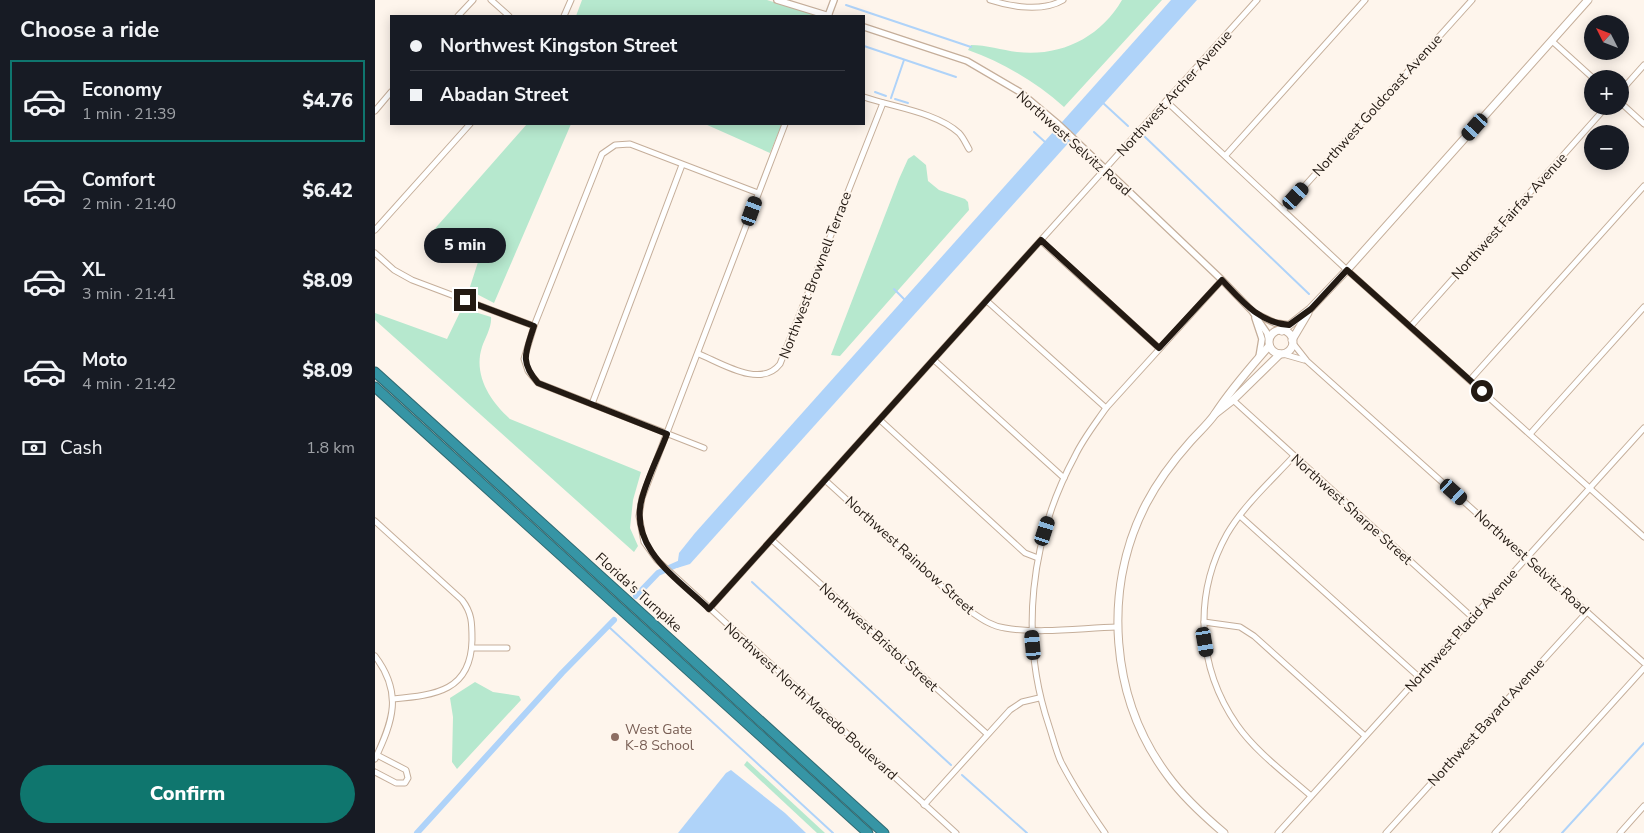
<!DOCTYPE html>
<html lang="en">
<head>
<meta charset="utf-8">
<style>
	:root { --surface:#171b24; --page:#242831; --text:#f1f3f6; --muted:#9ea1a6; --line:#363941; --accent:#0f766e }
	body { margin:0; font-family:"Nunito Sans",sans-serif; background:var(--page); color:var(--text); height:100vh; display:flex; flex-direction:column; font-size:19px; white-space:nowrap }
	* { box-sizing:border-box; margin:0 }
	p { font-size:16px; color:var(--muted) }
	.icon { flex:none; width:28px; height:28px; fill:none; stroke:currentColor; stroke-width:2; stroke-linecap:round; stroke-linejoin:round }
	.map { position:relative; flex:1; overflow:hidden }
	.details { display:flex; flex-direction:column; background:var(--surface); width:375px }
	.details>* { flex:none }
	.guide { position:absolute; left:15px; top:15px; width:475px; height:110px; border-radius:0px; box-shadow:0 2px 12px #0003; display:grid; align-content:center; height:110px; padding:0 20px; background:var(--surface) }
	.needle { width:32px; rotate:312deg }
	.controls { position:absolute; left:1209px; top:15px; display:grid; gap:10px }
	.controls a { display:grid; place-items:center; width:45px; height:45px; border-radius:50%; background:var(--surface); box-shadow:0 2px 12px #0003; font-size:25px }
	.end { position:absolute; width:22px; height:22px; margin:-11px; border:6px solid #231a13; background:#fff; box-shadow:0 0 0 2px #fff }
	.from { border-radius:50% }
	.bubble { position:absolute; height:35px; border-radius:18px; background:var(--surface); box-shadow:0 2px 12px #0003; font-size:16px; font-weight:800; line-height:35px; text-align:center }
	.car { position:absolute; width:15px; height:30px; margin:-15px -8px; border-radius:6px; box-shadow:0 0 4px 1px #0007; background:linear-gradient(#222 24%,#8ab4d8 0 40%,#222 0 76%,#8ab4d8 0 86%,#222 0) }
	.guide b { display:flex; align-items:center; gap:18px; height:48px; font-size:19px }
	.guide b+b { border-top:1px solid var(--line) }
	.guide i { width:12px; height:12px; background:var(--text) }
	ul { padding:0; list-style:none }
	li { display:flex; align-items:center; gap:15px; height:82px; margin:0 10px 8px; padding:0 10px; border:2px solid transparent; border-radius:0px }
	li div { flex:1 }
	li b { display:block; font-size:19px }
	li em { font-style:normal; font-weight:800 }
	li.selected { border-color:var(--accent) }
	li>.icon { width:45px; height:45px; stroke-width:1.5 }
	h2 { padding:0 20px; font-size:22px; line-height:60px }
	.pay { display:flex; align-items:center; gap:12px; height:55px; padding:0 20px; font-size:19px }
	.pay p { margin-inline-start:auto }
	.button { display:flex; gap:10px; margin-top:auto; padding:10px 20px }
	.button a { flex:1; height:58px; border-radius:30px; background:var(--accent); color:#fff; font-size:20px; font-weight:800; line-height:58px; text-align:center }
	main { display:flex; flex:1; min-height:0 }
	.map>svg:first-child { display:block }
</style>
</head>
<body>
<main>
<section class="details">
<h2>Choose a ride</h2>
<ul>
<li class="selected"><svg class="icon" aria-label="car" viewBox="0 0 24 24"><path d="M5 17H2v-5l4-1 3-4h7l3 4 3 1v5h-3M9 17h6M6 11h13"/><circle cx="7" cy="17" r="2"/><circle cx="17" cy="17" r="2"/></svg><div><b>Economy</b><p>1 min · 21:39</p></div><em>$4.76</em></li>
<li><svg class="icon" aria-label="car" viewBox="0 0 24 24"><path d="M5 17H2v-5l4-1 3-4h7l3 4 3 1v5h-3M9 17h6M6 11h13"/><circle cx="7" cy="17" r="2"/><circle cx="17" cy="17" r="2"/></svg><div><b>Comfort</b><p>2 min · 21:40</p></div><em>$6.42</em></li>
<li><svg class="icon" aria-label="car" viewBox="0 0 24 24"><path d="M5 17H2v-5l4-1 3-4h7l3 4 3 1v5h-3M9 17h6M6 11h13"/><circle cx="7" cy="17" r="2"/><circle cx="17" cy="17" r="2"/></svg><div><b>XL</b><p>3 min · 21:41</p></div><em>$8.09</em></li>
<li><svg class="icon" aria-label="car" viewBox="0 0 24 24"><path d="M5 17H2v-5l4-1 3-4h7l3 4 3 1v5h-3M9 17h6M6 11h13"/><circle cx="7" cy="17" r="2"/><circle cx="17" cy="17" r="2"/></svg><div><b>Moto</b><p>4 min · 21:42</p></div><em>$8.09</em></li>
</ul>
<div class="pay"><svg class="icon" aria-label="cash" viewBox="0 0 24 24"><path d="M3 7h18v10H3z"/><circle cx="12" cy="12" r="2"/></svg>Cash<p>1.8 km</p></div>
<div class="button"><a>Confirm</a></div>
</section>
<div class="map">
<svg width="1269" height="833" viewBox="0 0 1269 833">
	<rect width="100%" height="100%" fill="#fef5ec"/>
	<g fill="#b6e8ce">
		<path d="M 207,0 L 392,0 L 444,16 L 201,16 Z"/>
		<path d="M 747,0 L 787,0 L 689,107 C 661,82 629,63 593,50 L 596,45 C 611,45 627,50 642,52 C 685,57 725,38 747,0 Z"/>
		<path d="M 152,124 L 196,124 L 119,303 L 94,290 L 103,262 L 89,255 L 70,251 L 57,239 L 57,232 Z"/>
		<path d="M 330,124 L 407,124 L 395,153 Z"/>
		<path d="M 539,155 L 551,165 L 553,181 L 564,190 L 590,199 L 593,202 L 594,210 L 465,356 L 456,355 L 524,179 L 533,159 Z"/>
		<path d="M 87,308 L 116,317 C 117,327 110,338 107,347 C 98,375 115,401 135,419 L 266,472 L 258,500 L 255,528 L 263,546 L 259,552 L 0,320 L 0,313 L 72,339 Z"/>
		<path d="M 100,682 L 118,692 L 144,696 L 146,700 L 82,769 L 77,762 L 78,717 L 75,698 Z"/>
		<path d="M 372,761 L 450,833 L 442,833 L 369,765 Z"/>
	</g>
	<g fill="#afd3f9">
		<path d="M 796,0 L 822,0 L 315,564 L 302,568 L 304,553 L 320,533 Z"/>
		<path d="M 356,770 L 410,813 L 431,833 L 303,833 L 351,773 Z"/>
	</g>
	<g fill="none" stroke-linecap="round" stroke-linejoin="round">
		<g stroke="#afd3f9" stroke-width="2">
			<path d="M 471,5 L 596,47"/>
			<path d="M 489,46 L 581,77"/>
			<path d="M 500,92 L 511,96"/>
			<path d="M 516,98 L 529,60"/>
			<path d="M 520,99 L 533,103"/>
			<path d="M 727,102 L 753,126"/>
			<path d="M 659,132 L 670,142"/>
			<path d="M 769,136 L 934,294"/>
			<path d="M 519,289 L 530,300"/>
			<path d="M 377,582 L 576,765"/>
			<path d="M 234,627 L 458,833"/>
			<path d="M 587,775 L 652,833"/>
			<path d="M 1187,833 L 1269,743"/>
		</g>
		<g stroke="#afd3f9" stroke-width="6">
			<path d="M 261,596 L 283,573 L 310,561"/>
			<path d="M 42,833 L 187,673 L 239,620"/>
		</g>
		<defs>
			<g id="minor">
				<path d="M 116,0 L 134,16"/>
				<path d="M 615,0 C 636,7 668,12 688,0"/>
				<path d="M 83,16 L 98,0"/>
				<path d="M 189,16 L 196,0"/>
				<path d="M 1177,41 L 1219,79"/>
				<path d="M 1245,92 L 1269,65"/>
				<path d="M 489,97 C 517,107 561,112 584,133 C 588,137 591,144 594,149"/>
				<path d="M 791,101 L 972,270 L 1269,537"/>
				<path d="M 1245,102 L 1269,124"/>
				<path d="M 0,111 L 16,92"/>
				<path d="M 410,124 L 267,498 L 264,516 L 269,542 L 282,560 L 581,833"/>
				<path d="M 851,155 L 990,0"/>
				<path d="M 908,210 L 1097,0"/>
				<path d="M 0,230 L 95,124"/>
				<path d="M 666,241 L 784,348"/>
				<path d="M 0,253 L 19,270 L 37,280 L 159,326"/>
				<path d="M 612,301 L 731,408"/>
				<path d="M 1036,326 L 1232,106"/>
				<path d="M 917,342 L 932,361 L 1269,663"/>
				<path d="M 324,354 C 346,363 386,389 405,364 L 508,103"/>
				<path d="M 908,354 L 929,360"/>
				<path d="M 559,360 L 689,478"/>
				<path d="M 1095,380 L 1269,186"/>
				<path d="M 858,400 L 1097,617"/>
				<path d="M 217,404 L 307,165"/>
				<path d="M 505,420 L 650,553 L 663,558"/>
				<path d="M 1155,434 L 1269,307"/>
				<path d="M 329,448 L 163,383 L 153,371 L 149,359 L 159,326 L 227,154 L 240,145 L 255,144 L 383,193"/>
				<path d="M 919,456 C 896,481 869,505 852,534 C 818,595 822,667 862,725 C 881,752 911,774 936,796"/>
				<path d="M 450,480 L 592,609 C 604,617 615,626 630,628 C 666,634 706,628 742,627"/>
				<path d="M 865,516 L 1044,677"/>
				<path d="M 0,521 L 87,600 C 97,613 97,623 97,640 C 96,691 61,695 18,699"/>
				<path d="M 397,540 L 612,734"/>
				<path d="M 334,609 L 882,0"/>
				<path d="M 829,622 L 865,627 L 879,636 L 990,736"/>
				<path d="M 97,648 L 132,648"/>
				<path d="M 0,656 C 28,693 18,721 0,759"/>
				<path d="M 0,772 L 21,783 L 30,783 L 33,778 L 31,770 L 2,755"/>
				<path d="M 549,805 L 635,710 L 647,702 L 664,698"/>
				<path d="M 730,833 C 714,810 699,787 686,762 C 681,751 678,738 674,726 C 644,637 655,539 700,456 C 708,439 720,424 731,408 L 847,280"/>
				<path d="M 903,833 L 1269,428"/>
				<path d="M 1011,833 L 1212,612"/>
				<path d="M 1120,833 L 1269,668"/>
				<path d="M 1245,833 L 1269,806"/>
			</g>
			<g id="tertiary">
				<path d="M 402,0 L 454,16"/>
				<path d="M 453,16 L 459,0"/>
				<path d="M 489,27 L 592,61 L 645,92 L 682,123 L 847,280 L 877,311 L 892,333 L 894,341"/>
				<path d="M 879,313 L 900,323 L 914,325"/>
				<path d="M 880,318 L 887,339 L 884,357"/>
			</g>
			<g id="secondary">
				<circle cx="906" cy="342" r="12"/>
				<path d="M 907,331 L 935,309 L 972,270 L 1213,0"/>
				<path d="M 917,340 L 933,313"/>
				<path d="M 840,414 L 858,400 L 905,354"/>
				<path d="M 849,833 C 829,816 809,798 793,776 C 735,699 727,589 771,504 C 783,481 798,461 815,442 C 823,433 833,424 840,414 C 856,389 875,368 894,346"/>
			</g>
			<g id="motorway">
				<path d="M 0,372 L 509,833"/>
				<path d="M 0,387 L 493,833"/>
			</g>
		</defs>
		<use href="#minor" stroke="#c5ae9a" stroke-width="7"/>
		<use href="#tertiary" stroke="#c5ae9a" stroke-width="8"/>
		<use href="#secondary" stroke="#c5ae9a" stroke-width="9"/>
		<use href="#motorway" stroke="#2f6a72" stroke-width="11"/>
		<use href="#minor" stroke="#fff" stroke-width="5"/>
		<use href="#tertiary" stroke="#fff" stroke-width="5.5"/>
		<use href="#secondary" stroke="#fff" stroke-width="7"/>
		<use href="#motorway" stroke="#3695a5" stroke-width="9"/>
	</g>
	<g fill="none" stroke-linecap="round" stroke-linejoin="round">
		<path stroke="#231a13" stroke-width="6" d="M 90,300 L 159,326 C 151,352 144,361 163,383 L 292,434 C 284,455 273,476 267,498 C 253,548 303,579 334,609 L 666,240 L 784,348 L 847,280 C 866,300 884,323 914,325 L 936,309 L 972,270 L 1107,391"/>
	</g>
	<circle fill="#8d6e63" stroke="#fef5ec" stroke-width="2" cx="240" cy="737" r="5"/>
	<g text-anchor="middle" stroke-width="4" stroke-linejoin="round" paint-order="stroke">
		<g font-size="14" fill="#231a13" stroke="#fef5ec">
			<text transform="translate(799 93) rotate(-48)" y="5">Northwest Archer Avenue</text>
			<text transform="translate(1002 105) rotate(-48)" y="5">Northwest Goldcoast Avenue</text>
			<text transform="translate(699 143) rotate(42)" y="5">Northwest Selvitz Road</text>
			<text transform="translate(1134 216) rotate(-48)" y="5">Northwest Fairfax Avenue</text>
			<text transform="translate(440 275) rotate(-69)" y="5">Northwest Brownell Terrace</text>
			<text transform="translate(977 509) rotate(42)" y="5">Northwest Sharpe Street</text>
			<text transform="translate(535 555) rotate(42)" y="5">Northwest Rainbow Street</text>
			<text transform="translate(1157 562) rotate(42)" y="5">Northwest Selvitz Road</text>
			<text transform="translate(264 592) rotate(42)" y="5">Florida's Turnpike</text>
			<text transform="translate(1086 630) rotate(-48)" y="5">Northwest Placid Avenue</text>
			<text transform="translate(504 637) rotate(42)" y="5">Northwest Bristol Street</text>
			<text transform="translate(436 701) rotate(42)" y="5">Northwest North Macedo Boulevard</text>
			<text transform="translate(1111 722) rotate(-48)" y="5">Northwest Bayard Avenue</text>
		</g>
		<g font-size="14" fill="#785e54" stroke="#fef5ec" text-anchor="start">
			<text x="250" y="734">West Gate<tspan x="250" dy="16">K-8 School</tspan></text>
		</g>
	</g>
</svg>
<div class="controls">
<a><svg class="needle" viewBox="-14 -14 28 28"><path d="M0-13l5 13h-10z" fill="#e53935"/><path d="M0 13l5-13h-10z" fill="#9ea1a6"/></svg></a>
<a>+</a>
<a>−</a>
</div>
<i class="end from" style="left:1107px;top:391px"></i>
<i class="end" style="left:90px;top:300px"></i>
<div class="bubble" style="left:49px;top:228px;width:82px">5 min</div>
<i class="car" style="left:1100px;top:127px;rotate:222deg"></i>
<i class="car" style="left:921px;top:196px;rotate:42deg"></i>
<i class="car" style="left:377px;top:211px;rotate:20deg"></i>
<i class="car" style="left:1079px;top:492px;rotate:132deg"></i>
<i class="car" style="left:670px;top:531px;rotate:18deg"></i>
<i class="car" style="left:830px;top:642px;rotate:170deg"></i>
<i class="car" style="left:658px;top:645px;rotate:355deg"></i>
<div class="guide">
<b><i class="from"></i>Northwest Kingston Street</b>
<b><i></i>Abadan Street</b>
</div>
</div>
</main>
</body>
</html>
